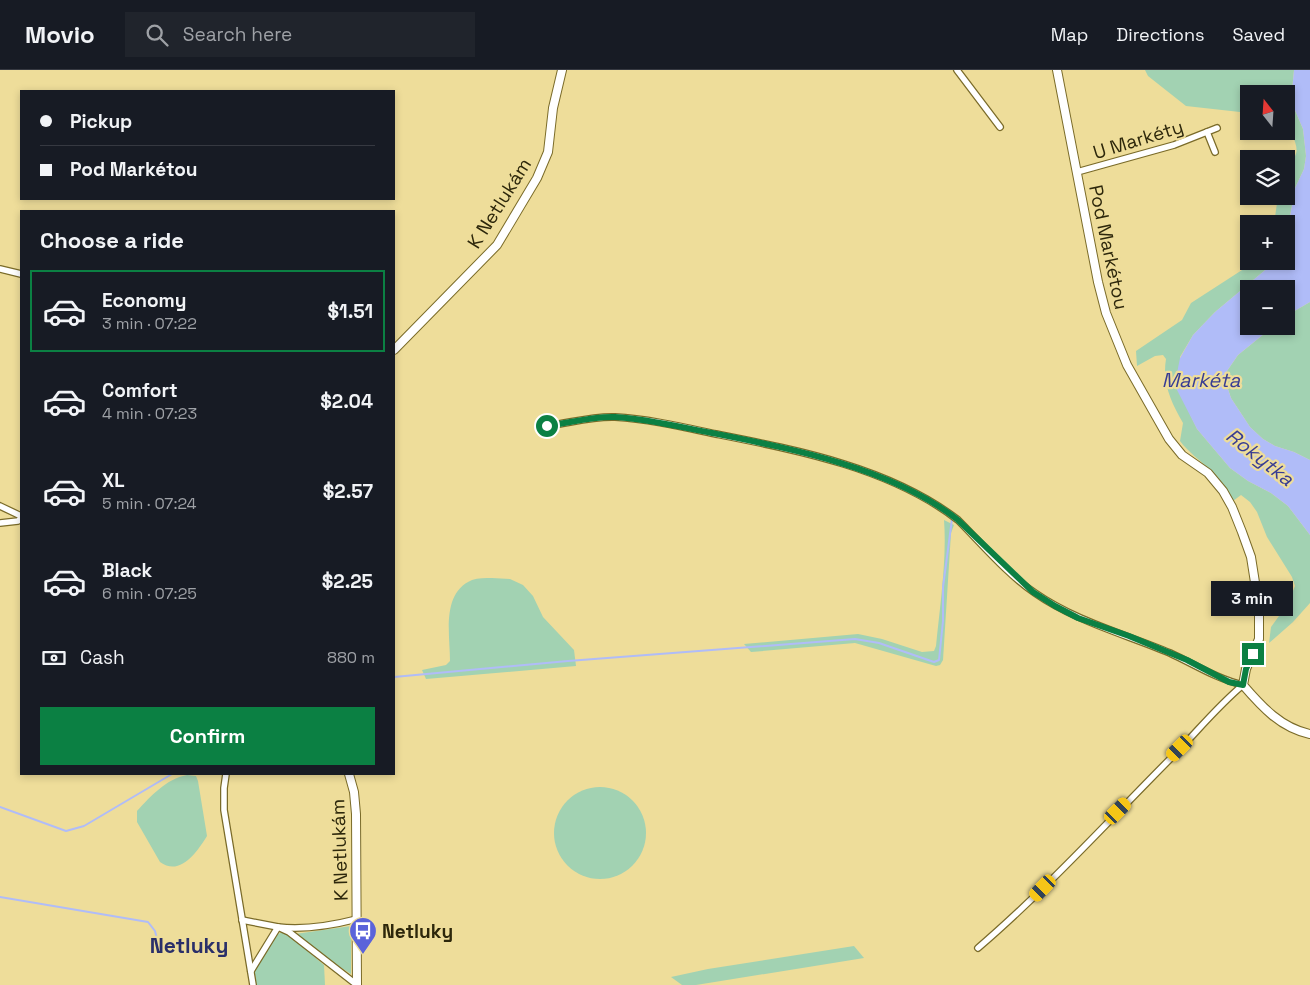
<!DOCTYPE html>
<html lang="en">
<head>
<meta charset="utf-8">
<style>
	:root { --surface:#171b24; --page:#20242c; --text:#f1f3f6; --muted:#9ea1a6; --line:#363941; --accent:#0b8043 }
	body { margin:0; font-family:"Space Grotesk",sans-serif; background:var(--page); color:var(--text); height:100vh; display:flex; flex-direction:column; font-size:19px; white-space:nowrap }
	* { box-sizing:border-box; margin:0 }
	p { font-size:16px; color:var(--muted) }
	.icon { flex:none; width:28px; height:28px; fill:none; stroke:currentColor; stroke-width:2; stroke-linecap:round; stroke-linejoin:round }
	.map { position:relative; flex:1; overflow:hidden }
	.details { position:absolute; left:20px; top:140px; width:375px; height:565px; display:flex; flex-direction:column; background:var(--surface); border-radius:0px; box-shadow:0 2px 8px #0003 }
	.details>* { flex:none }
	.hud { position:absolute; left:20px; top:20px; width:375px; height:110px; border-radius:0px; box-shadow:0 2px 8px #0003; display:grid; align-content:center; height:110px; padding:0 20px; background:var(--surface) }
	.needle { width:32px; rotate:343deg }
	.controls { position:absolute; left:1240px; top:15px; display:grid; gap:10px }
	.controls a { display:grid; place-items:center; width:55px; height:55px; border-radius:0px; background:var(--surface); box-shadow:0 2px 8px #0003; font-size:25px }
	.end { position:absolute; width:22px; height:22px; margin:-11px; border:6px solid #0b8043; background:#fff; box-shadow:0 0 0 2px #fff }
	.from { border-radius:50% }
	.bubble { position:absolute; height:35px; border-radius:0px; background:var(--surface); box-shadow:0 2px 8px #0003; font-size:16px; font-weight:800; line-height:35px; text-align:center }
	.car { position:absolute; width:15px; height:30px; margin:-15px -8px; border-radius:6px; box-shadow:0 0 4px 1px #0007; background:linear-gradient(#f5c518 24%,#345 0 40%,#f5c518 0 76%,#345 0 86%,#f5c518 0) }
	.hud b { display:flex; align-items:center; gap:18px; height:48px; font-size:19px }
	.hud b+b { border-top:1px solid var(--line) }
	.hud i { width:12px; height:12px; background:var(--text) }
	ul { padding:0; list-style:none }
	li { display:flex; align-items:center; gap:15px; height:82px; margin:0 10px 8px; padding:0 10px; border:2px solid transparent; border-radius:0px }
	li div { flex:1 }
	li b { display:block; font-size:19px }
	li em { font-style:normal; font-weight:800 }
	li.current { border-color:var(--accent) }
	li>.icon { width:45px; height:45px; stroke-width:1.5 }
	h2 { padding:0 20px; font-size:22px; line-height:60px }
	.pay { display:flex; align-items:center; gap:12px; height:55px; padding:0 20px; font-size:19px }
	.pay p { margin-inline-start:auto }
	.button { display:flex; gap:10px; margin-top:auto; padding:10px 20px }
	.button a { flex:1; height:58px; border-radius:0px; background:var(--accent); color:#fff; font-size:20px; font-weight:800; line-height:58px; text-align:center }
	header { display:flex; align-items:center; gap:30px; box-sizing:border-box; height:70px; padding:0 25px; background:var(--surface); border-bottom:1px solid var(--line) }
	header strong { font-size:24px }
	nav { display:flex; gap:28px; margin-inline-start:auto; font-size:18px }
	.search { width:350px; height:45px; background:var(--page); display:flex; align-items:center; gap:12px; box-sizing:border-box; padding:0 18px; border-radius:0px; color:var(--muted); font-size:19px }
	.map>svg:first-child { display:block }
</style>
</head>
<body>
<header>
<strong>Movio</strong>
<div class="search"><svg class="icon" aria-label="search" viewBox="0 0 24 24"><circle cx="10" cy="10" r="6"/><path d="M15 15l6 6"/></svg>Search here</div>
<nav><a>Map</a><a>Directions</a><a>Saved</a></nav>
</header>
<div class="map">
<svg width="1310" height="915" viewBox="0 0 1310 915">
	<rect width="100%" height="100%" fill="#eedd9a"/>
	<g fill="#a2d2b2">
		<path d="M 1145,0 L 1294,0 L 1291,31 L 1303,59 L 1306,86 L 1304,99 L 1295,118 L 1286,169 L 1286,154 L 1274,154 L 1278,126 L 1286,126 L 1286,96 C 1300,84 1298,79 1292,64 L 1284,61 L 1286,61 L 1286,24 L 1249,24 L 1249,43 L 1186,36 L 1148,6 Z"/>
		<path d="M 1256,191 L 1276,191 L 1215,242 L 1193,265 L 1180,287 L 1187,338 L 1197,359 L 1230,398 L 1248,411 L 1271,423 L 1288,436 L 1310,465 L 1310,533 L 1293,552 L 1269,573 L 1271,557 L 1287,535 L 1295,516 L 1292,507 L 1267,467 L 1257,442 L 1250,432 L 1241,425 L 1233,431 C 1227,419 1218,409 1209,399 C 1199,389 1188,382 1180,371 L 1183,353 C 1171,332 1162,313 1166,289 L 1163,285 L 1155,286 L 1137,296 L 1136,281 L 1182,250 L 1191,233 Z"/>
		<path d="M 1310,232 L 1310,390 L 1294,382 L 1275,376 L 1263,369 L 1250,357 L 1231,328 L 1226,313 L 1227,301 L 1238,285 L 1274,256 L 1286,256 L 1286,246 Z"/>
		<path d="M 944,450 L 954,455 L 951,463 L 943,590 L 940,595 L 936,596 L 855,573 L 751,582 L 744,574 L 858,564 L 882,569 L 922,582 L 934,581 L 936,576 C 940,536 947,489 944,450 Z"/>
		<path d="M 492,508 L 510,509 L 523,515 L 533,526 L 543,547 L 574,580 L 576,596 L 426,609 L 422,600 L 446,595 L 450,591 C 450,565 441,523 472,510 C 478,508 486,508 492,508 Z"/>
		<path d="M 187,705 L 196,706 L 198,711 L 207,766 C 197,782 180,807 160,792 L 137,752 L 137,741 C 151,726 166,709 187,705 Z"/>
		<circle cx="600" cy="763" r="46"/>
		<path d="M 351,856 L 351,904 L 323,886 L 295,864 Z"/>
		<path d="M 285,862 L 324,895 L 325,915 L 255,915 L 255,899 L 277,864 Z"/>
		<path d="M 854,876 L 864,888 L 696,915 L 682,915 L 671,907 L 708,899 Z"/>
	</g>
	<path fill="#b0bcf8" d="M 1294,0 L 1310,0 L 1310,232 L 1286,246 L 1286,219 L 1249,219 L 1249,256 L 1274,256 L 1238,285 L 1227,301 L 1226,313 L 1231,328 L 1250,357 L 1263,369 L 1275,376 L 1294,382 L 1310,390 L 1310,465 L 1288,436 L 1271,423 L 1248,411 L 1230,398 L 1197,359 L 1176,318 L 1176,308 L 1180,288 L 1193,265 L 1215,242 L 1276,191 L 1286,191 L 1286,169 L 1295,118 L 1304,99 L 1306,86 L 1303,59 L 1291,31 Z"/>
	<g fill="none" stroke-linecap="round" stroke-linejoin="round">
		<g stroke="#b0bcf8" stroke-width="2">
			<path d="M 394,607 L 568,591 L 855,569 L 879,573 L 934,592 L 939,590 L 943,551 L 943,517 L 952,449"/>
			<path d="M 0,737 L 66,761 L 84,756 L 172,704"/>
			<path d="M 0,827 L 148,852 L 155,861 L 160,881"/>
		</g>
		<defs>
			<g id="minor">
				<path d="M 957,0 L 1000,57"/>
				<path d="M 1207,62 L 1215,82"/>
				<path d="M 1077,102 L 1174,75 L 1217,58"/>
				<path d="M 0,199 L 21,204"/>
				<path d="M 547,356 C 570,353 592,346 615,347 C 649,349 683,357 716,364 C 797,380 891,398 958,450 C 982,474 1007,504 1035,523 C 1075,551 1125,564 1170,583 C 1194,594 1217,609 1243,615"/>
				<path d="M 0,436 L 21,446"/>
				<path d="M 0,453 L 18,451 L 21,448"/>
				<path d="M 226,704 L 224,718 L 224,740 L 253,915"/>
				<path d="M 242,850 L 278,857 L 289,862 L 357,915"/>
				<path d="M 978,878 C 1049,817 1113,746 1179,680 C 1200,658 1220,634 1243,615"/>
				<path d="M 251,901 L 278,857 C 305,860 330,856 357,849"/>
			</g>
			<g id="tertiary">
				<path d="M 1057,0 L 1098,212 L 1106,243 L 1127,295 L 1169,369 L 1182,385 L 1208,403 L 1223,421 L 1232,437 L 1242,462 L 1251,487 L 1259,538 L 1259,569 L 1246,599 L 1243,615 C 1262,637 1281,658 1310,664"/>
				<path d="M 394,280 L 497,175 L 537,108 L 548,82 L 553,38 L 562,0"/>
				<path d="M 349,704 L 354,722 L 356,744 L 357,915"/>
			</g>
		</defs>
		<use href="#minor" stroke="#7a6b29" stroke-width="8"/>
		<use href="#tertiary" stroke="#7a6b29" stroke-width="10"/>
		<use href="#minor" stroke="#fff" stroke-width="5.5"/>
		<use href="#tertiary" stroke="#fff" stroke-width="8"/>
	</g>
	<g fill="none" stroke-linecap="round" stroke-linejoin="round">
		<path stroke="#0b8043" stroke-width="6" d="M 547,356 C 570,353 592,346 615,347 C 648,349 680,357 712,363 C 793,379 892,398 958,450 L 1033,522 L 1055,536 L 1078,548 L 1129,566 L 1187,590 L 1229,612 L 1243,615 L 1246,599 L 1253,584"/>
	</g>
	<defs>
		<symbol id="bus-pin" viewBox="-11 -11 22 30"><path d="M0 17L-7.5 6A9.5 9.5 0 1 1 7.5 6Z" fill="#5a63da" stroke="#eedd9a"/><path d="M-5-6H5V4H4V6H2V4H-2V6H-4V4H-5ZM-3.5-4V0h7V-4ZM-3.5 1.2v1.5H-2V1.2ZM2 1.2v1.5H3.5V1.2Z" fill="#fff"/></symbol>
	</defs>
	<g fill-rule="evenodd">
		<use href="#bus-pin" x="347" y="845" width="32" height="43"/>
	</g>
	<g text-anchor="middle" stroke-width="4.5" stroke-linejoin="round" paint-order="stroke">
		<g font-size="19" fill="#2d270b" stroke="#eedd9a">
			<text transform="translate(1138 69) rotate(-17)" y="7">U Markéty</text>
			<text transform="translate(499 133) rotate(-58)" y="7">K Netlukám</text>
			<text transform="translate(1109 177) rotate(78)" y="7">Pod Markétou</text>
			<text transform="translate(339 780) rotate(-92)" y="7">K Netlukám</text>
		</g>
		<g font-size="19" font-weight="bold" fill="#2d270b" stroke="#eedd9a" text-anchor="start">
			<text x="382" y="868">Netluky</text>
		</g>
		<g font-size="20" font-style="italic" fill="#383d93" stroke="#eedd9a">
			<text x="1201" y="317">Markéta</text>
			<text transform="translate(1260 387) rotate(38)" y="7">Rokytka</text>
		</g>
		<g font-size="21" font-weight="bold" fill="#2a2f69" stroke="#eedd9a">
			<text x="189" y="883">Netluky</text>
		</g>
	</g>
</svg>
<div class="controls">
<a><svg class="needle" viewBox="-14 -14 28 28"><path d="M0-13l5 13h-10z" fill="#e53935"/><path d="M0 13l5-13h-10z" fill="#9ea1a6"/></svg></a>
<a><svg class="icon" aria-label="layers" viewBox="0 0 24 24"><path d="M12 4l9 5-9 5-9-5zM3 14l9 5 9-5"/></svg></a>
<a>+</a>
<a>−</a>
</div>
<i class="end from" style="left:547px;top:356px"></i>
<i class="end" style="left:1253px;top:584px"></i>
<div class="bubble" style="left:1211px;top:511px;width:82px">3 min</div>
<i class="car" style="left:1180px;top:678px;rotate:225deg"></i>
<i class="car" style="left:1118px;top:741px;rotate:45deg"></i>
<i class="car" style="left:1043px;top:818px;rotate:224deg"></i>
<div class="hud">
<b><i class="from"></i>Pickup</b>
<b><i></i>Pod Markétou</b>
</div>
<section class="details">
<h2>Choose a ride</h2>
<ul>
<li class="current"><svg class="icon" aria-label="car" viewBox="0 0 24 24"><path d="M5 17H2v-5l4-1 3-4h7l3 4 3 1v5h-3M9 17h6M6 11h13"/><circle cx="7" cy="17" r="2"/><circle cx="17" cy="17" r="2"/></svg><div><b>Economy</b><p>3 min · 07:22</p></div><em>$1.51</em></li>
<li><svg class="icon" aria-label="car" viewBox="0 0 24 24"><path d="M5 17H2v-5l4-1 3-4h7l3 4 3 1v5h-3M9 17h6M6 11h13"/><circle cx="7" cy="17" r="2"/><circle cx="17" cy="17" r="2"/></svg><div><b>Comfort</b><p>4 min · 07:23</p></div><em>$2.04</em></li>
<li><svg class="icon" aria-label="car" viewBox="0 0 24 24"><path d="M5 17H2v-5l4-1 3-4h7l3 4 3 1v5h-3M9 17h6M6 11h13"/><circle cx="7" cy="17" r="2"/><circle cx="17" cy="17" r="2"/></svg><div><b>XL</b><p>5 min · 07:24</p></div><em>$2.57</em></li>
<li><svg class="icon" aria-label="car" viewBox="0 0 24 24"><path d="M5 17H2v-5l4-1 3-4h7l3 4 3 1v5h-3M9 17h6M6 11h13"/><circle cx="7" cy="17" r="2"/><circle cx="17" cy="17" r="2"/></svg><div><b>Black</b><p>6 min · 07:25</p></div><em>$2.25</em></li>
</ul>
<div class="pay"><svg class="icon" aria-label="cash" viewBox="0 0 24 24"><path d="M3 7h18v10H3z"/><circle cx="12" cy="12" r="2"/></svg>Cash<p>880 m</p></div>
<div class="button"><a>Confirm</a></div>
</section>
</div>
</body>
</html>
